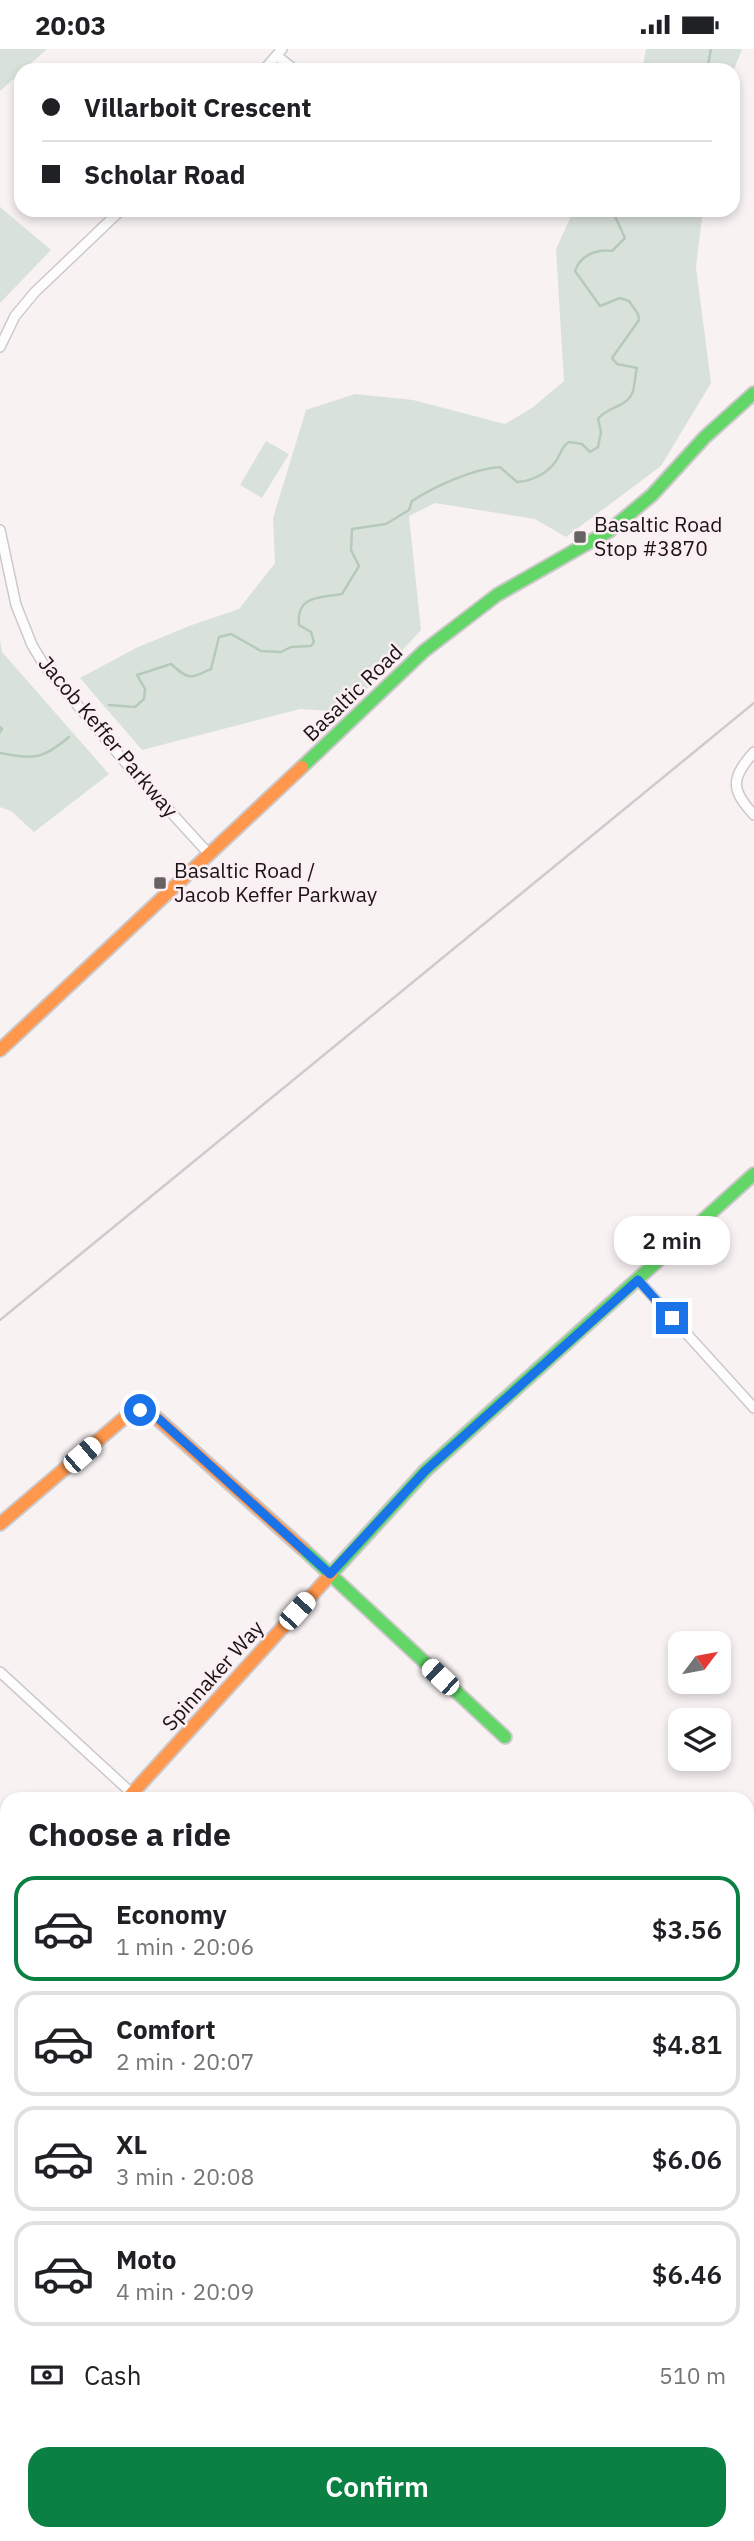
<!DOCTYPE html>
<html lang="en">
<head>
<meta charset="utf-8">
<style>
	:root { --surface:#fff; --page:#f2f2f2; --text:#202124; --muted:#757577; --line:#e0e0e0; --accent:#0b8043 }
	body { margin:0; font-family:"IBM Plex Sans",sans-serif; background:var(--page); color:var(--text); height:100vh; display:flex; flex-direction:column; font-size:26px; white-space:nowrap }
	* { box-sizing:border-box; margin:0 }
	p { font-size:23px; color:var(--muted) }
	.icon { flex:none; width:38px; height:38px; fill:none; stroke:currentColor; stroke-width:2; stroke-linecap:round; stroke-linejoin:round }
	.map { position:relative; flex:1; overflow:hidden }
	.sheet { position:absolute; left:0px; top:1743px; width:754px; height:749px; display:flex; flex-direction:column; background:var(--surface); border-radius:21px 21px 0 0; box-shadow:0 4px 10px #0003 }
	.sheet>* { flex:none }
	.hud { position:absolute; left:14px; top:14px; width:726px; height:154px; border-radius:21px; box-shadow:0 4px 10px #0003; display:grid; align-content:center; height:154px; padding:0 28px; background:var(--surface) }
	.needle { width:46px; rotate:58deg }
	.fabs { position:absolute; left:668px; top:1582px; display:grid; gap:14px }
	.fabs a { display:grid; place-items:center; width:63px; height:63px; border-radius:14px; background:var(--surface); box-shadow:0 4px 10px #0003; font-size:35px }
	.end { position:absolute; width:32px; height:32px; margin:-16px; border:9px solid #1a73e8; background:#fff; box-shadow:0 0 0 4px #fff }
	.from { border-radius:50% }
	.bubble { position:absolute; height:49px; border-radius:21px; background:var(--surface); box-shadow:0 4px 10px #0003; font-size:23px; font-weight:600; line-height:49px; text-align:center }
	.car { position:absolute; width:21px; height:42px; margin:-21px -10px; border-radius:9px; box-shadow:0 0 5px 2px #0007; background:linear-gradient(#fff 24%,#345 0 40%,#fff 0 76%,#345 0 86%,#fff 0) }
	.hud b { display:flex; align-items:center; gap:24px; height:66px; font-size:26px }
	.hud b+b { border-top:2px solid var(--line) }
	.hud i { width:18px; height:18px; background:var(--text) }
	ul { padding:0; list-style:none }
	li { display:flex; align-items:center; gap:21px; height:105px; margin:0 14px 10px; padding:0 14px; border:4px solid var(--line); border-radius:21px }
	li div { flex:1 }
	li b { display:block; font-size:26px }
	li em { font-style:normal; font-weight:600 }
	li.current { border-color:var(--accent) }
	li>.icon { width:63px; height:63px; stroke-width:1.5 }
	h2 { padding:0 28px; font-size:32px; line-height:84px }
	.pay { display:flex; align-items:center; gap:18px; height:77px; padding:0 28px; font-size:26px }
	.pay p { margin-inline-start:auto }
	.cta { display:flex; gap:14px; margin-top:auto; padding:14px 28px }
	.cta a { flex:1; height:80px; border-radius:21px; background:var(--accent); color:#fff; font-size:28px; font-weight:600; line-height:80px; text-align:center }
	.status { display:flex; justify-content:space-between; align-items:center; height:49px; padding:0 35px; background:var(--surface); direction:ltr }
	.status svg { height:19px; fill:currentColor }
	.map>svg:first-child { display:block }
</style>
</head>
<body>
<div class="status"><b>20:03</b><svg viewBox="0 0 49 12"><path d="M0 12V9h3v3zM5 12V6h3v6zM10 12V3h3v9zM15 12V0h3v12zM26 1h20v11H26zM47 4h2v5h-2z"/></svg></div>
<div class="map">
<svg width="754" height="2492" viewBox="0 0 754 2492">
	<rect width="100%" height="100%" fill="#f8f2f3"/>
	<g fill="#d9e2da">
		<path d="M 0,0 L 47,0 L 0,42 Z"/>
		<path d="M 646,0 L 742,0 L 733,23 L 733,21 L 642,21 Z"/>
		<path d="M 0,158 L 51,201 L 0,254 Z"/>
		<path d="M 574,161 L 703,161 L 696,218 L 711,334 L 661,417 L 566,488 L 535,470 L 435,454 L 409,467 L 421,581 L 346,663 L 300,660 L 142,701 L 80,629 L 136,599 L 189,577 L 239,560 L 275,514 L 273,469 L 306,361 L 355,345 L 413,351 L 505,375 L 532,359 L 564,332 L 556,200 Z"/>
		<path d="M 266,392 L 289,405 L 262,449 L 240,436 Z"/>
		<path d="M 0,591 L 2,603 L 109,725 L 34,783 L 11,762 L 0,758 Z"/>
	</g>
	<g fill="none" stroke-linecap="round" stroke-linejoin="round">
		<g stroke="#b5caba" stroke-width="2.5">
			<path d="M 707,21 L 711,0"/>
			<path d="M 109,656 L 135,658 L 144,650 L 145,640 L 137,626 L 171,615 C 189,631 189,630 211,620 L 219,588 L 231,585 L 261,602 L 281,603 L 291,598 L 311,597 L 314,593 L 311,583 L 299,576 C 296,546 320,549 342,545 L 359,517 L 351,501 L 352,480 L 386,475 L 409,461 L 412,452 C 435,437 473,420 500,418 L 517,433 C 532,432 547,425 556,412 C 561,405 561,398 569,393 L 582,395 L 590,403 L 598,398 L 601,383 L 598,370 C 607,357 628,359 633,342 C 635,335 635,326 637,319 L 617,315 L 612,309 L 639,271 L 638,265 L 629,252 L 620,249 L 600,257 L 575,222 C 580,206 597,200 612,202 L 625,189 L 612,161"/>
			<path d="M 0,678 L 2,680 L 0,683"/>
			<path d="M 0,704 C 34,711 43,710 69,688"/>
		</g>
		<defs>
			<g id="street">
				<path d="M 277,7 L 295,21"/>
				<path d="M 264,21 L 282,0"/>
				<path d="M 0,298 L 15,267 L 35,243 L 121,161"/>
				<path d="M 0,481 L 16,556 L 32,596 L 44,616 L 125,713 L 209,805"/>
				<path d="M 754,703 C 731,729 730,740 754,766"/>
				<path d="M 638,1231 L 754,1359"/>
				<path d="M 0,1623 L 138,1750"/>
				<path d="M 0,1863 L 7,1857"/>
				<path d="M 0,2202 L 7,2208"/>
				<path d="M 329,2485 L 338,2492"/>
			</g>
			<g id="fast">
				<path d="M 302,718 L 424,602 L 497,546 L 609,482 L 652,446 L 705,388 L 754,344"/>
				<path d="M 303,1500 L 505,1688"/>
				<path d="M 332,1524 L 425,1422 L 754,1125"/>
				<path d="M 747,2097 L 754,2095"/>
			</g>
			<g id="slow">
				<path d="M 0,1001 L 302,718"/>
				<path d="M 0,1475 L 130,1364 L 140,1361 L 150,1363 L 303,1500"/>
				<path d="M 127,1750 L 332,1524"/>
				<path d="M 352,2492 L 358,2485"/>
			</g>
		</defs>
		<use href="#street" stroke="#cdc8c9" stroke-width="12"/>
		<use href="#fast" stroke="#cdc8c9" stroke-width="16"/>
		<use href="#slow" stroke="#cdc8c9" stroke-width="16"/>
		<use href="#street" stroke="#fefdfd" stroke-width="9"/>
		<use href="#fast" stroke="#63d668" stroke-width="12"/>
		<use href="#slow" stroke="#ff974d" stroke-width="12"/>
		<path stroke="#cdcbcb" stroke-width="2.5" d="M 0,1271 L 754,654"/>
	</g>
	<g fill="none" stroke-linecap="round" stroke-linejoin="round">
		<path stroke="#1a73e8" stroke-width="9" d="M 140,1361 L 150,1363 L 160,1371 L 330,1525 L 425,1422 L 638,1231 L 672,1269"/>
	</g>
	<g fill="#676263" stroke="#fceef2" stroke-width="2.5">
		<rect x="573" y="481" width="14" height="14" rx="3.5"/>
		<rect x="153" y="827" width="14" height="14" rx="3.5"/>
	</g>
	<g text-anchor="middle" stroke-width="5" stroke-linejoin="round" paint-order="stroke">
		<g font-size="21" fill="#191516" stroke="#fceef2" text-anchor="start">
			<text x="594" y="483">Basaltic Road<tspan x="594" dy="24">Stop #3870</tspan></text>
			<text x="174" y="829">Basaltic Road /<tspan x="174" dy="24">Jacob Keffer Parkway</tspan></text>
		</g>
		<g font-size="21" fill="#191516" stroke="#fceef2">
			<text transform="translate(353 644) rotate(-44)" y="7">Basaltic Road</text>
			<text transform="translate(108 688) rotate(50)" y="7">Jacob Keffer Parkway</text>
			<text transform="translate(213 1627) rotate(-48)" y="7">Spinnaker Way</text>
		</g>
	</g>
</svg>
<div class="fabs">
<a><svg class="needle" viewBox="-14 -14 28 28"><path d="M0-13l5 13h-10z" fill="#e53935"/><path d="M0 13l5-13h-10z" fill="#757577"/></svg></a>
<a><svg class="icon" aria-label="layers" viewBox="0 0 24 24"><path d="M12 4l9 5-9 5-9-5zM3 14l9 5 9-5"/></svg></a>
</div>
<i class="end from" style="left:140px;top:1361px"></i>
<i class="end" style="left:672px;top:1269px"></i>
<div class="bubble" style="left:614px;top:1167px;width:116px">2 min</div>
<i class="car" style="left:82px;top:1406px;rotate:49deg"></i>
<i class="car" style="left:297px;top:1562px;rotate:42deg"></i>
<i class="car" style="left:440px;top:1628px;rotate:313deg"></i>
<div class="hud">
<b><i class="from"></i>Villarboit Crescent</b>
<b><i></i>Scholar Road</b>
</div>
<section class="sheet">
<h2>Choose a ride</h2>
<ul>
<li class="current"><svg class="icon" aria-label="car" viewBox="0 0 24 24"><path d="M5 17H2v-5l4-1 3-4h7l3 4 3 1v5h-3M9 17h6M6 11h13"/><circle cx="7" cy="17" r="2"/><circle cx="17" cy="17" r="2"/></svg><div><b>Economy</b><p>1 min · 20:06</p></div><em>$3.56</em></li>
<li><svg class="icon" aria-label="car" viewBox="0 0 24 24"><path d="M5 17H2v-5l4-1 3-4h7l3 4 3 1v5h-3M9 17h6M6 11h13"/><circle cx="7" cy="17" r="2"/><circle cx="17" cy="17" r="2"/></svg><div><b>Comfort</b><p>2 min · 20:07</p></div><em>$4.81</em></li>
<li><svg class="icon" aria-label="car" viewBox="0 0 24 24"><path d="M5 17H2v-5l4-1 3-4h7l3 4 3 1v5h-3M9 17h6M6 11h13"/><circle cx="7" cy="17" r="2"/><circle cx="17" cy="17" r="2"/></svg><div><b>XL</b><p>3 min · 20:08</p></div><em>$6.06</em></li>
<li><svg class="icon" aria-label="car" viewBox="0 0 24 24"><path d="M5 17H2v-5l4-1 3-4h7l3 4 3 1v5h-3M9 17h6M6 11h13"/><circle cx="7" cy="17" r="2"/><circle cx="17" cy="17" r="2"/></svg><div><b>Moto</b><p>4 min · 20:09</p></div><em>$6.46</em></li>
</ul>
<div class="pay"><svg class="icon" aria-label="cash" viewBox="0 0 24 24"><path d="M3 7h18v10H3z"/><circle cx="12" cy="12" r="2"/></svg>Cash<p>510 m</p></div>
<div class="cta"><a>Confirm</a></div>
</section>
</div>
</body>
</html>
